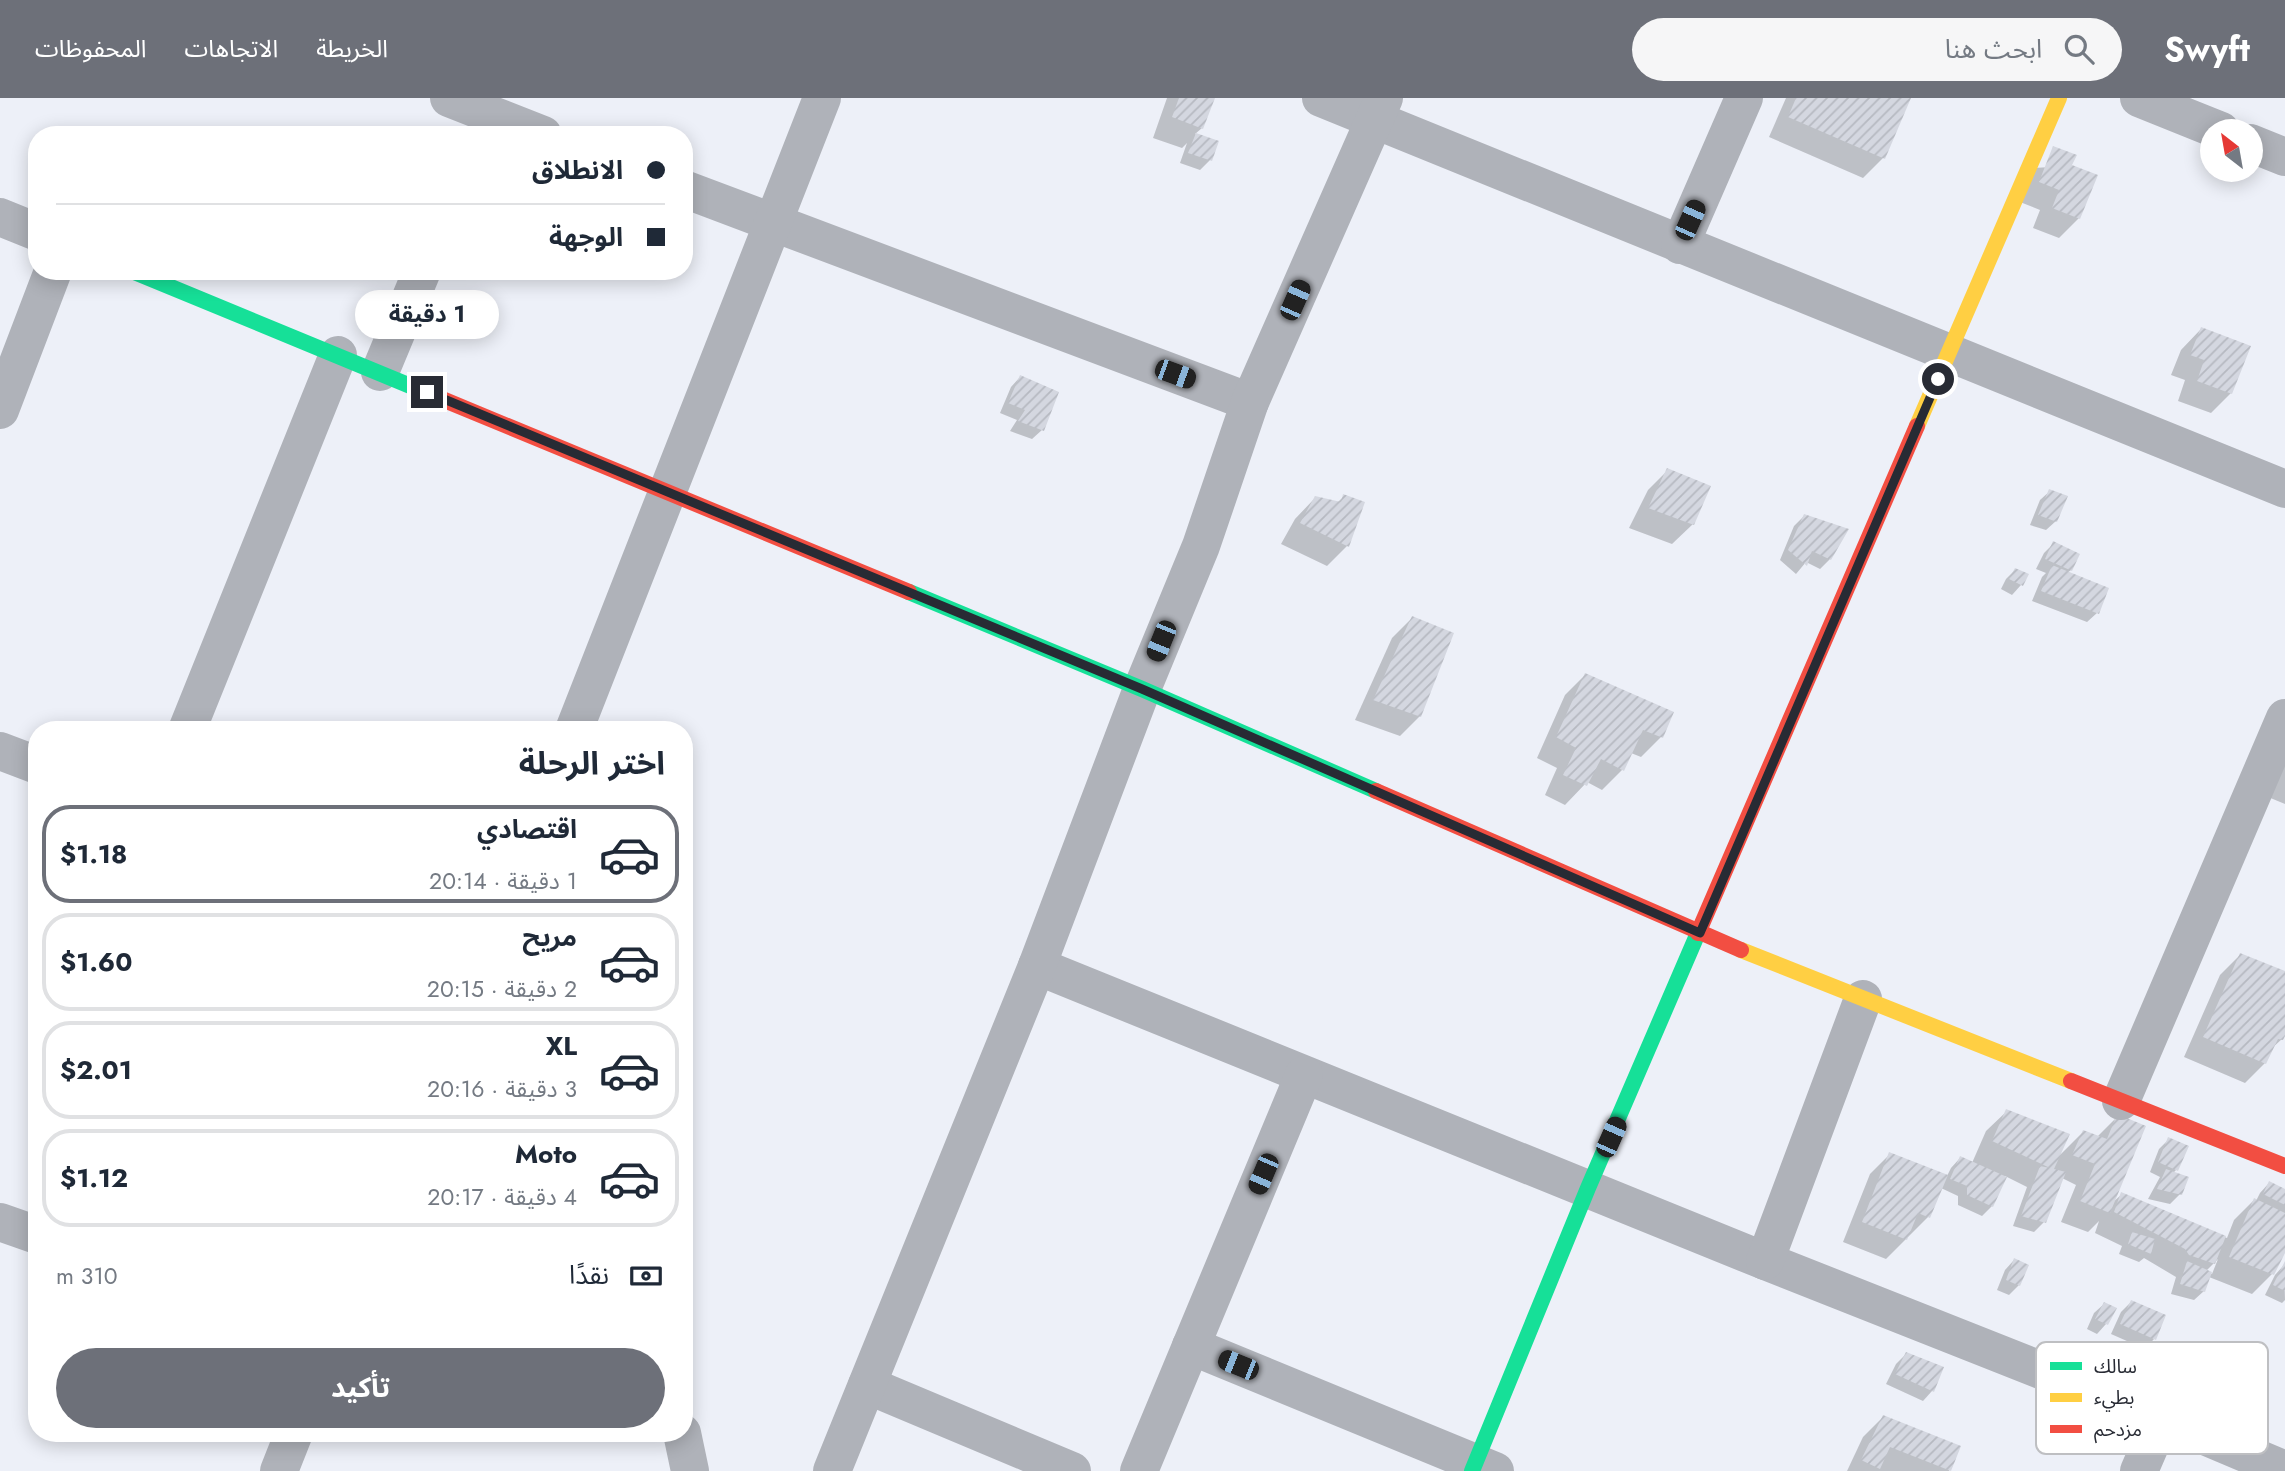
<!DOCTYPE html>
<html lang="ar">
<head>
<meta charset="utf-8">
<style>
	:root { --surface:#fff; --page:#f6f6f7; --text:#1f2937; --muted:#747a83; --line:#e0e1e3; --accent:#6d7079 }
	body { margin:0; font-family:Jost,"Noto Sans Arabic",sans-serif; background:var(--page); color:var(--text); direction:rtl; height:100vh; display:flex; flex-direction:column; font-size:26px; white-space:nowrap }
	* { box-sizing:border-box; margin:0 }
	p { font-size:23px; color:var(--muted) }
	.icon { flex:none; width:38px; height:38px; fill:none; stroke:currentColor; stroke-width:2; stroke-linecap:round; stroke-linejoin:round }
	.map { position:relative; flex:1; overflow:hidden; direction:ltr }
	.details { position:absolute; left:28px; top:623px; width:665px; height:721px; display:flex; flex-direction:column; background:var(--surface); border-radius:28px; box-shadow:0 4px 18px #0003; direction:rtl }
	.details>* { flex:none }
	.banner { position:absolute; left:28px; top:28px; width:665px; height:154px; border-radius:28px; box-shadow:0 4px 18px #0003; direction:rtl; display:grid; align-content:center; height:154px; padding:0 28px; background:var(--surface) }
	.needle { width:46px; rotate:329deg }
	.buttons { position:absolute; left:2200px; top:21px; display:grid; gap:14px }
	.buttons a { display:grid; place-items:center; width:63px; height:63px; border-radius:50%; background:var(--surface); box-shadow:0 4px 18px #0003; font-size:35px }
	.end { position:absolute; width:32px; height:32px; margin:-16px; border:9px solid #282b34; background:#fff; box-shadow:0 0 0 4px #fff }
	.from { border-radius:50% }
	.bubble { position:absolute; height:49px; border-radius:24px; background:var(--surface); box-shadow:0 4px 18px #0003; font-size:23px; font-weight:700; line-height:49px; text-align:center; direction:rtl }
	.car { position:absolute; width:21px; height:42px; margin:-21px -10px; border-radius:9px; box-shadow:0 0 5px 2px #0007; background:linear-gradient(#222 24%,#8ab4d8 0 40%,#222 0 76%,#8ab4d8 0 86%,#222 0) }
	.banner b { display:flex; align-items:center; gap:24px; height:66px; font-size:26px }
	.banner b+b { border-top:2px solid var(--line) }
	.banner i { width:18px; height:18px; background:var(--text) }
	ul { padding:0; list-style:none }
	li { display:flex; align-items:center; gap:21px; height:98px; margin:0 14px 10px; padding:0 14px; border:4px solid var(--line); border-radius:28px }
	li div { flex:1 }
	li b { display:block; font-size:26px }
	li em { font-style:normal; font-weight:700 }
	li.on { border-color:var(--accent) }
	li>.icon { width:63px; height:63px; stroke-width:1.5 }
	h2 { padding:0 28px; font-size:32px; line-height:84px }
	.pay { display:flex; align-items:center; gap:18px; height:77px; padding:0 28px; font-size:26px }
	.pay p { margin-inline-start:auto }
	.cta { display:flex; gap:14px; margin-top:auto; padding:14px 28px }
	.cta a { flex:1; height:80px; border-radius:42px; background:var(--accent); color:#fff; font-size:28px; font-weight:700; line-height:80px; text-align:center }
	header { display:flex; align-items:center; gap:42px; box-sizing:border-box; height:98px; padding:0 35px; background:var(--accent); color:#fff }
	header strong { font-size:33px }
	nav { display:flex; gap:38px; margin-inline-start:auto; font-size:24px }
	.search { width:490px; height:63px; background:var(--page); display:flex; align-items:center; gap:18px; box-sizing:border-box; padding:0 24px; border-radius:38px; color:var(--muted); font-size:26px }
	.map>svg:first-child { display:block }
</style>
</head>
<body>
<header>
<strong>Swyft</strong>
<div class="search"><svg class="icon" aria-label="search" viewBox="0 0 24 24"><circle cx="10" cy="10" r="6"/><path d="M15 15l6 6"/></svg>ابحث هنا</div>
<nav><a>الخريطة</a><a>الاتجاهات</a><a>المحفوظات</a></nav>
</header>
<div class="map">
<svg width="2285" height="1373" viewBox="0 0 2285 1373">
	<defs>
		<pattern id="building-hatch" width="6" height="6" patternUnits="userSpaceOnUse" patternTransform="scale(1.75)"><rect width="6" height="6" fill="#d4d7e0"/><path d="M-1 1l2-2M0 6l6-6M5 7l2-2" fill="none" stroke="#b6b9c1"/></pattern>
	</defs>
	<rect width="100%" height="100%" fill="#edf0f8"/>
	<g fill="#0003" fill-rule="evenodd">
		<path d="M 1167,0 L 1213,0 L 1202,30 L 1195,36 L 1216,44 L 1210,62 L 1200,72 L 1180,65 L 1187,45 L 1182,50 L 1153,40 Z"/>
		<path d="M 1786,0 L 1909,0 L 1883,60 L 1863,80 L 1769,39 Z"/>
		<path d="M 2070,68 L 2079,120 L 2059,140 L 2033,130 L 2040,112 L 2020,104 L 2033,70 Z"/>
		<path d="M 2201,231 L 2231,295 L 2211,315 L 2178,303 L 2185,282 L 2171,277 L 2181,252 Z"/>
		<path d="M 1020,279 L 1042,332 L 1032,341 L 1010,333 L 1017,322 L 1000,315 L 1011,289 Z"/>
		<path d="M 1668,372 L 1693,426 L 1672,446 L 1629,430 L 1648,392 Z"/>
		<path d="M 2050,393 L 2056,423 L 2046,432 L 2030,427 L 2040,402 Z"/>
		<path d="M 1344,398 L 1363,405 L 1347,448 L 1327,468 L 1281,446 L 1295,421 L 1315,400 L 1337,405 Z"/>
		<path d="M 1804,418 L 1830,461 L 1820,471 L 1806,464 L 1796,476 L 1780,462 L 1794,428 Z"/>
		<path d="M 2053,446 L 2071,472 L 2067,475 L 2097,515 L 2087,524 L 2032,503 L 2042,479 L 2046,475 L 2036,471 L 2044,455 Z"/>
		<path d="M 2015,472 L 2021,487 L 2012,497 L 2001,491 L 2006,481 Z"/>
		<path d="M 1412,520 L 1420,618 L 1400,638 L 1355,622 L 1392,540 Z"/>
		<path d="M 1585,577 L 1661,639 L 1641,659 L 1631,655 L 1622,672 L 1602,692 L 1587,684 L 1565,707 L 1545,697 L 1557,670 L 1537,660 L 1565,597 Z"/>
		<path d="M 2285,659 L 2285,706 L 2268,699 Z"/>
		<path d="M 2240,857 L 2285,875 L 2285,933 L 2282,941 L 2271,951 L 2265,965 L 2245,985 L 2184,959 L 2220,877 Z"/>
		<path d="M 2007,1013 L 2058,1059 L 2083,1034 L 2097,1039 L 2118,1018 L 2111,1106 L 2122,1096 L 2227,1140 L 2234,1122 L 2254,1102 L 2256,1103 L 2260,1095 L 2269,1085 L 2285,1093 L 2285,1152 L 2272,1176 L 2252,1196 L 2209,1179 L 2204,1193 L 2194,1202 L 2171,1196 L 2176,1179 L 2144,1160 L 2139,1164 L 2119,1156 L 2122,1148 L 2095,1135 L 2099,1123 L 2088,1134 L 2061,1124 L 2076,1087 L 2062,1080 L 2044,1124 L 2034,1134 L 2013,1128 L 2027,1089 L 2005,1078 L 1992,1108 L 1982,1118 L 1958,1107 L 1958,1098 L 1941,1090 L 1928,1119 L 1886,1161 L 1843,1144 L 1870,1076 L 1890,1056 L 1947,1078 L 1951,1070 L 1960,1060 L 1972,1065 L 1986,1033 ZM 2218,1161 L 2212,1176 L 2206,1173 Z"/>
		<path d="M 2169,1041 L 2176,1072 L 2173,1075 L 2180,1096 L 2170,1106 L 2148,1101 L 2160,1079 L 2150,1074 L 2159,1051 Z"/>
		<path d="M 2014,1162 L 2019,1187 L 2009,1197 L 1997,1192 L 2005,1172 Z"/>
		<path d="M 2284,1167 L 2285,1202 L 2282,1205 L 2265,1197 L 2275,1177 Z"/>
		<path d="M 2131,1204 L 2154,1241 L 2145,1251 L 2111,1236 L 2121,1214 Z"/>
		<path d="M 2104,1206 L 2114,1210 L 2106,1226 L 2097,1236 L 2087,1231 L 2094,1215 Z"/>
		<path d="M 1906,1256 L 1932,1293 L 1923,1303 L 1886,1286 L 1896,1266 Z"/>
		<path d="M 1883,1319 L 1959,1349 L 1949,1373 L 1847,1373 L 1863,1339 Z"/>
	</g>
	<g fill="url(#building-hatch)">
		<path d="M 1179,0 L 1215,0 L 1203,31 L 1172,19 Z"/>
		<path d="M 1796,0 L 1911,0 L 1885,61 L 1788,19 Z"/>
		<path d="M 1196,35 L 1219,43 L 1212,63 L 1188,55 Z"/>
		<path d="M 2053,48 L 2077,57 L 2072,67 L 2098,77 L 2080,121 L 2052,110 L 2059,92 L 2039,84 Z"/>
		<path d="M 2201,229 L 2251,248 L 2232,296 L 2197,283 L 2204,262 L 2190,257 Z"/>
		<path d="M 1020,277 L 1059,294 L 1044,333 L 1018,323 L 1025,312 L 1008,305 Z"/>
		<path d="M 1667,370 L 1711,388 L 1694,427 L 1648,410 Z"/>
		<path d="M 2049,391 L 2068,398 L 2057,424 L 2038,417 Z"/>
		<path d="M 1343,396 L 1365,404 L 1349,449 L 1300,425 L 1315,398 L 1341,404 Z"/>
		<path d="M 1804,416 L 1849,431 L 1831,462 L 1812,453 L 1807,468 L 1788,452 Z"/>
		<path d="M 2053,443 L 2080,456 L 2072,473 L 2045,461 Z"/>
		<path d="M 2052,467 L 2109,490 L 2099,516 L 2041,493 Z"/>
		<path d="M 2015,470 L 2029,476 L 2023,488 L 2009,481 Z"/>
		<path d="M 1412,518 L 1454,535 L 1421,619 L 1373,602 Z"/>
		<path d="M 1585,575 L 1674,614 L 1663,640 L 1643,632 L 1624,673 L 1601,661 L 1587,688 L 1563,677 L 1576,650 L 1556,639 Z"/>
		<path d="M 2240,855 L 2285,873 L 2285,938 L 2283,942 L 2278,941 L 2266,966 L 2203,939 Z"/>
		<path d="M 2006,1011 L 2070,1036 L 2054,1071 L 2066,1074 L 2046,1125 L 2021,1118 L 2040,1068 L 2050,1070 L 1992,1043 Z"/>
		<path d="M 2117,1016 L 2146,1028 L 2110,1115 L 2080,1103 L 2095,1066 L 2072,1057 L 2083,1032 L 2107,1041 Z"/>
		<path d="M 2168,1039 L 2189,1048 L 2178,1073 L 2158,1064 Z"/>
		<path d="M 1889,1054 L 1948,1077 L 1930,1120 L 1918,1115 L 1907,1142 L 1862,1124 Z"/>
		<path d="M 1960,1058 L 2007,1079 L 1993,1109 L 1967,1097 L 1967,1088 L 1950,1081 Z"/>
		<path d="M 2166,1071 L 2189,1079 L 2182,1097 L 2157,1091 Z"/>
		<path d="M 2269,1083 L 2285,1091 L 2285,1107 L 2263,1096 Z"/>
		<path d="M 2121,1094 L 2226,1138 L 2215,1166 L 2189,1157 L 2185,1151 L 2114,1114 Z"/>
		<path d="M 2254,1100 L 2285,1115 L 2285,1155 L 2274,1177 L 2229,1159 Z"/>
		<path d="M 2132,1134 L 2155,1141 L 2151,1156 L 2128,1146 Z"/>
		<path d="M 2014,1160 L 2029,1167 L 2020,1188 L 2006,1182 Z"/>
		<path d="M 2187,1163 L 2212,1174 L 2205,1194 L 2180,1186 Z"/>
		<path d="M 2285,1163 L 2285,1193 L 2273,1187 Z"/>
		<path d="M 2131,1202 L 2166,1217 L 2156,1242 L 2120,1226 Z"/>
		<path d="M 2104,1204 L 2117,1210 L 2108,1227 L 2095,1221 Z"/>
		<path d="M 1906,1254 L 1944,1269 L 1934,1294 L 1895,1276 Z"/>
		<path d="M 1883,1317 L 1961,1348 L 1951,1373 L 1890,1349 L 1880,1371 L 1861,1362 Z"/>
	</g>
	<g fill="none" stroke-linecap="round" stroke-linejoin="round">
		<g stroke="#afb2b9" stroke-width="38">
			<path d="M 449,0 L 543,37"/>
			<path d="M 1321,0 L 2285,391"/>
			<path d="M 2139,0 L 2221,33"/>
			<path d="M 2250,45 L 2285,59"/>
			<path d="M 684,91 L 1250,304"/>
			<path d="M 0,119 L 37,134"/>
			<path d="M 1680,147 L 1744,0"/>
			<path d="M 380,274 L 422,173"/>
			<path d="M 0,312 L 53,173"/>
			<path d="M 187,632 L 338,257"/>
			<path d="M 574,632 L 822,0"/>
			<path d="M 0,653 L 37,667"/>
			<path d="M 1037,868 L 1765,1163 L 2162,1320 L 2285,1372"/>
			<path d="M 2121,1003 L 2285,620"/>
			<path d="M 0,1124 L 37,1137"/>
			<path d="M 1765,1163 L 1863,901"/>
			<path d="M 1191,1248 L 1495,1373"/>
			<path d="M 867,1287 L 1072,1373"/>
			<path d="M 682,1335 L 690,1373"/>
			<path d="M 279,1373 L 294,1335"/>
			<path d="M 832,1373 L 1037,868 L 1142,591 L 1201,448 L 1250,304 L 1384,0"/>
			<path d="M 1139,1373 L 1304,977"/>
			<path d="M 2139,1373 L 2162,1320"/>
		</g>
		<g stroke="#16e098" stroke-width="16">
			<path d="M 132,173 L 442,301"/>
			<path d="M 909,494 L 1142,591 L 1376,693"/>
			<path d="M 1472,1373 L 1588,1090 L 1698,835"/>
		</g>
		<g stroke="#ffcf43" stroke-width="16">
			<path d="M 1917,328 L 2059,0"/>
			<path d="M 1741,852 L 2071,983"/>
		</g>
		<g stroke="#f24e42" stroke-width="16">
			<path d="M 442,301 L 909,494"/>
			<path d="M 1376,693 L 1741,852"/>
			<path d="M 1698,835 L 1917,328"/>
			<path d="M 2071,983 L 2285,1068"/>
		</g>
	</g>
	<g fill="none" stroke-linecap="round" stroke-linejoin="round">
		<path stroke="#282b34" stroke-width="9" d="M 427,294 L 1142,591 L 1700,835 L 1938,281"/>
	</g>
	<rect x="2036" y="1244" width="232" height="112" rx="10" fill="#fff" stroke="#bebfc2" stroke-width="2"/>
	<rect x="2050" y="1264" width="32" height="8" fill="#16e098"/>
	<rect x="2050" y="1295" width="32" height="9" fill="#ffcf43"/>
	<rect x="2050" y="1327" width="32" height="8" fill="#f24e42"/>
	<g font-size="19" fill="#282b34">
		<text x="2094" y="1275">سالك</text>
		<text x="2094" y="1306">بطيء</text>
		<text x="2094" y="1338">مزدحم</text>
	</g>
</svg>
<div class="buttons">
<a><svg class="needle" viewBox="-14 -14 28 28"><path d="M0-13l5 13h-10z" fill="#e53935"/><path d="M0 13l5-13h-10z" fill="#747a83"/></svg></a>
</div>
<i class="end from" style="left:1938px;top:281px"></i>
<i class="end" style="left:427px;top:294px"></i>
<div class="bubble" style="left:355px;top:192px;width:144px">1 دقيقة</div>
<i class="car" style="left:1690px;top:122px;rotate:24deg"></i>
<i class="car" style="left:1295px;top:202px;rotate:24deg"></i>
<i class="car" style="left:1175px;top:276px;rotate:110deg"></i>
<i class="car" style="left:1161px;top:543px;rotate:202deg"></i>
<i class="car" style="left:1611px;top:1039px;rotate:24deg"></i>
<i class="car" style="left:1263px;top:1076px;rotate:203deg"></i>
<i class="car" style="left:1238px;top:1267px;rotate:292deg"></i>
<div class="banner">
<b><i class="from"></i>الانطلاق</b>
<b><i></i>الوجهة</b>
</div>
<section class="details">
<h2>اختر الرحلة</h2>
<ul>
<li class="on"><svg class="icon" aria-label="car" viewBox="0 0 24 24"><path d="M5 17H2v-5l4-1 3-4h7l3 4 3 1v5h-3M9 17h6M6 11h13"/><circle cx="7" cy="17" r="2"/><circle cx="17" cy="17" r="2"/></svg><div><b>اقتصادي</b><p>1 دقيقة · 20:14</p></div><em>$1.18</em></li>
<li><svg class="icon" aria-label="car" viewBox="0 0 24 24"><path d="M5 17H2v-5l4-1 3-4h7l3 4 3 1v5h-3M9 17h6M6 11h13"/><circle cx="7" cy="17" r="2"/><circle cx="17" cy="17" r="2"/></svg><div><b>مريح</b><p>2 دقيقة · 20:15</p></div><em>$1.60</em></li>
<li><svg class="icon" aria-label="car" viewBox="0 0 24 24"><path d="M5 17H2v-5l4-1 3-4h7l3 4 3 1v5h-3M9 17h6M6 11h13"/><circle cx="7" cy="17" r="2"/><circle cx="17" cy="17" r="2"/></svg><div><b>XL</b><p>3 دقيقة · 20:16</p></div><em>$2.01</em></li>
<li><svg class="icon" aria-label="car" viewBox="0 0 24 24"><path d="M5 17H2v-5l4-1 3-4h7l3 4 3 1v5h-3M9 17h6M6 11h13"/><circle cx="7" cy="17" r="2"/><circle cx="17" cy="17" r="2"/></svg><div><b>Moto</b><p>4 دقيقة · 20:17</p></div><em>$1.12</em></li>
</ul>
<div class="pay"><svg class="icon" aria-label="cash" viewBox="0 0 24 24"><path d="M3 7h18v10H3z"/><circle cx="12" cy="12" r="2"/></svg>نقدًا<p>310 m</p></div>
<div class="cta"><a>تأكيد</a></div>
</section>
</div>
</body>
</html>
